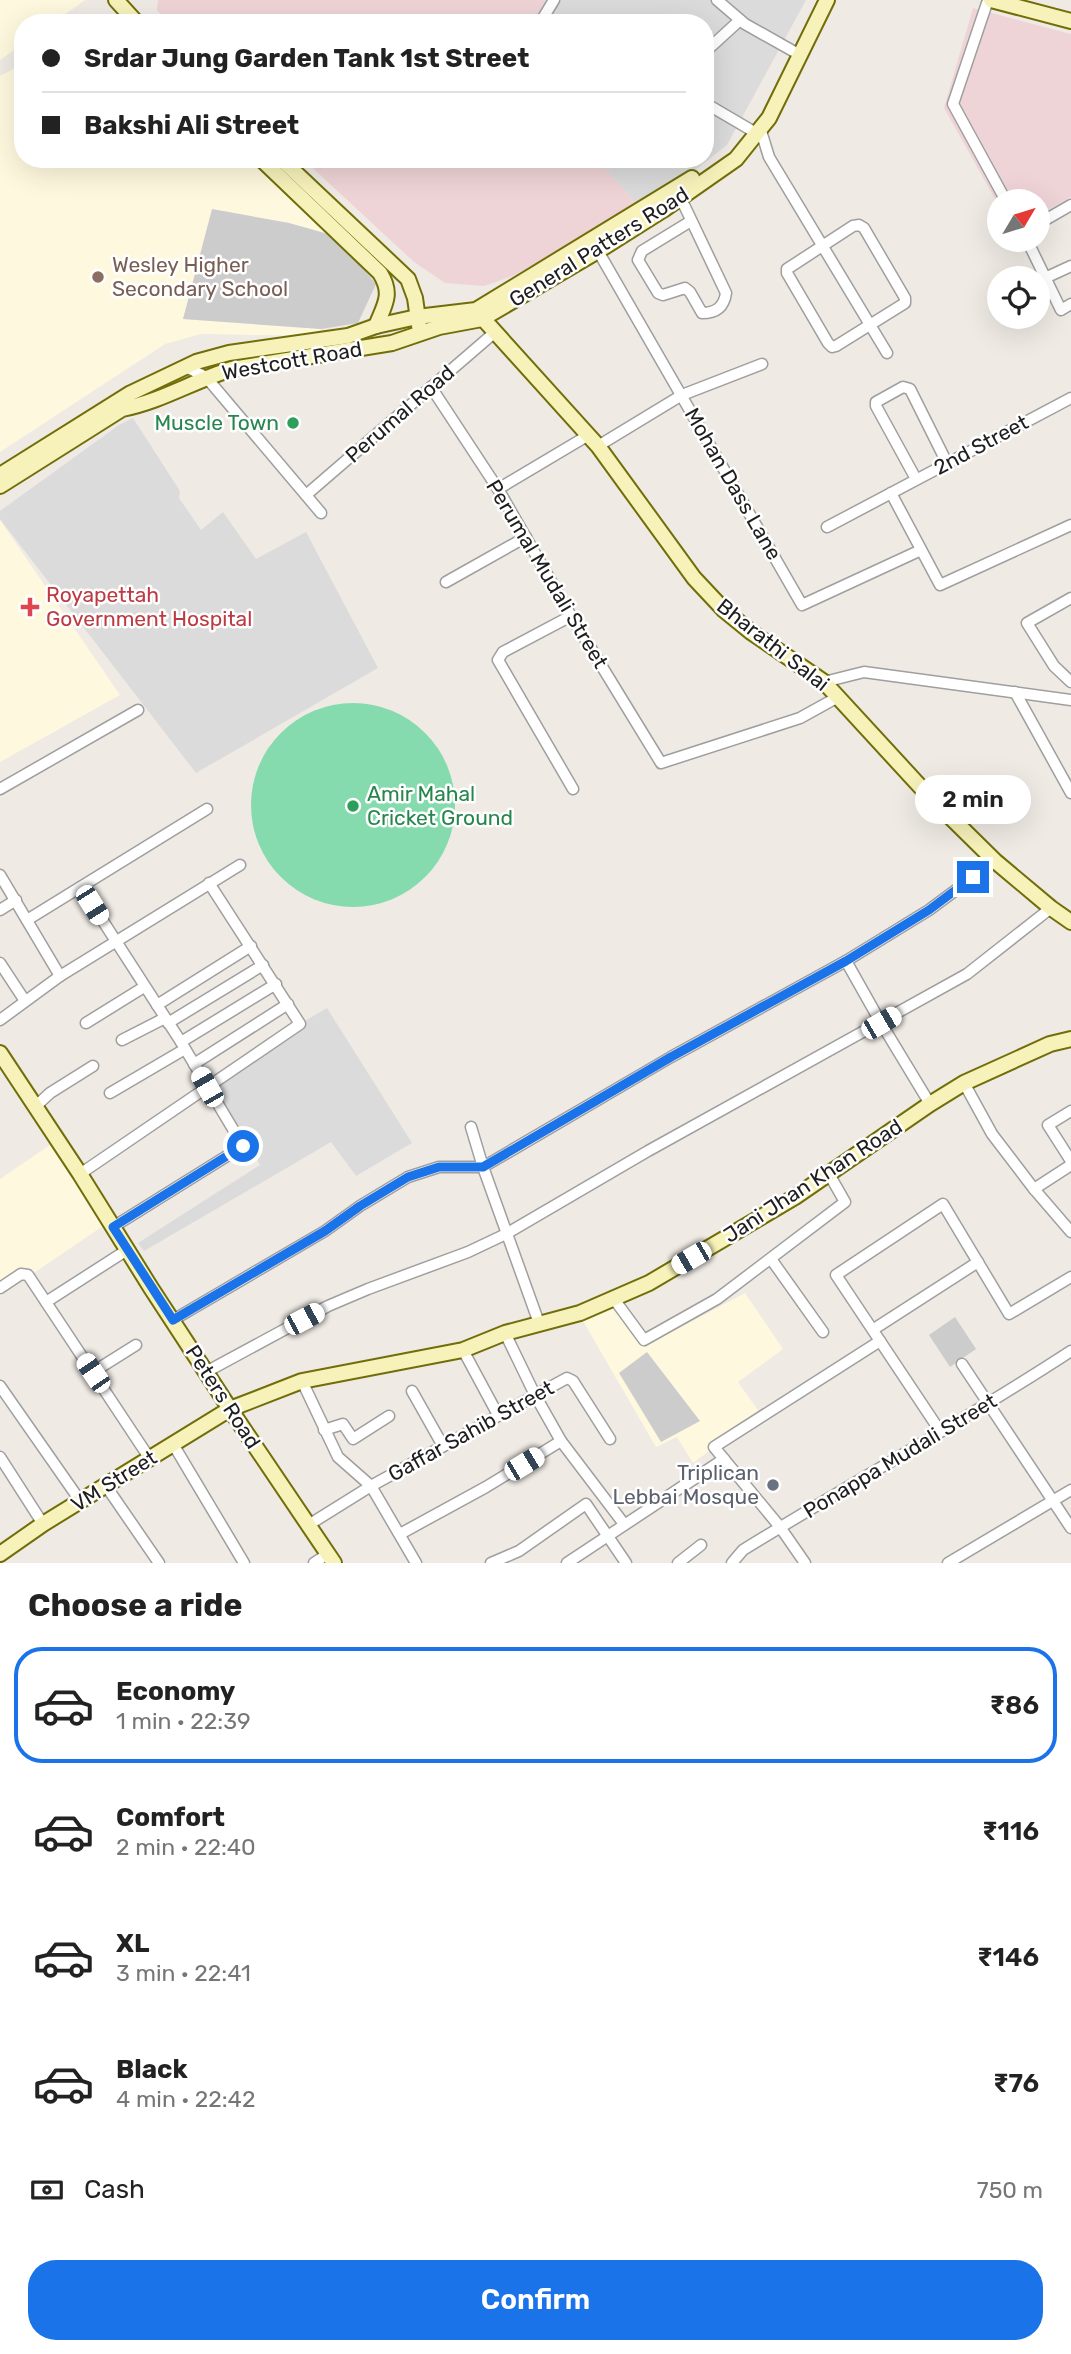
<!DOCTYPE html>
<html lang="en">
<head>
<meta charset="utf-8">
<style>
	:root { --surface:#fff; --page:#f6f6f6; --text:#222; --muted:#767676; --line:#e0e0e0; --accent:#1a73e8 }
	body { margin:0; font-family:Rubik,sans-serif; background:var(--page); color:var(--text); height:100vh; display:flex; flex-direction:column; font-size:26px; white-space:nowrap }
	* { box-sizing:border-box; margin:0 }
	p { font-size:23px; color:var(--muted) }
	.icon { flex:none; width:38px; height:38px; fill:none; stroke:currentColor; stroke-width:2; stroke-linecap:round; stroke-linejoin:round }
	.map { position:relative; height:1563px; overflow:hidden }
	.drawer { display:flex; flex-direction:column; background:var(--surface); flex:1 }
	.drawer>* { flex:none }
	.top-card { position:absolute; left:14px; top:14px; width:700px; height:154px; border-radius:28px; box-shadow:0 7px 28px #0002; display:grid; align-content:center; height:154px; padding:0 28px; background:var(--surface) }
	.needle { width:46px; rotate:52deg }
	.buttons { position:absolute; left:987px; top:189px; display:grid; gap:14px }
	.buttons a { display:grid; place-items:center; width:63px; height:63px; border-radius:50%; background:var(--surface); box-shadow:0 7px 28px #0002; font-size:35px }
	.end { position:absolute; width:32px; height:32px; margin:-16px; border:9px solid #1a73e8; background:#fff; box-shadow:0 0 0 4px #fff }
	.from { border-radius:50% }
	.bubble { position:absolute; height:49px; border-radius:24px; background:var(--surface); box-shadow:0 7px 28px #0002; font-size:23px; font-weight:600; line-height:49px; text-align:center }
	.car { position:absolute; width:21px; height:42px; margin:-21px -10px; border-radius:9px; box-shadow:0 0 5px 2px #0007; background:linear-gradient(#fff 24%,#345 0 40%,#fff 0 76%,#345 0 86%,#fff 0) }
	.top-card b { display:flex; align-items:center; gap:24px; height:66px; font-size:26px }
	.top-card b+b { border-top:2px solid var(--line) }
	.top-card i { width:18px; height:18px; background:var(--text) }
	ul { padding:0; list-style:none }
	li { display:flex; align-items:center; gap:21px; height:116px; margin:0 14px 10px; padding:0 14px; border:4px solid transparent; border-radius:28px }
	li div { flex:1 }
	li b { display:block; font-size:26px }
	li em { font-style:normal; font-weight:600 }
	li.on { border-color:var(--accent) }
	li>.icon { width:63px; height:63px; stroke-width:1.5 }
	h2 { padding:0 28px; font-size:32px; line-height:84px }
	.pay { display:flex; align-items:center; gap:18px; height:77px; padding:0 28px; font-size:26px }
	.pay p { margin-inline-start:auto }
	.action { display:flex; gap:14px; margin-top:auto; padding:14px 28px }
	.action a { flex:1; height:80px; border-radius:28px; background:var(--accent); color:#fff; font-size:28px; font-weight:600; line-height:80px; text-align:center }
	.map>svg:first-child { display:block }
</style>
</head>
<body>
<div class="map">
<svg width="1071" height="1563" viewBox="0 0 1071 1563">
	<rect width="100%" height="100%" fill="#efeae4"/>
	<g fill="#dcdbdb">
		<path d="M 551,0 L 806,0 L 727,145 L 690,174 L 638,205 L 596,159 L 705,159 L 705,23 L 535,23 Z"/>
		<path d="M 133,418 L 180,491 L 179,498 L 201,530 L 223,512 L 256,559 L 306,532 L 378,668 L 196,773 L 0,519 L 0,511 L 119,425 Z"/>
		<path d="M 327,1008 L 412,1143 L 356,1176 L 331,1142 L 144,1251 L 138,1243 L 260,1165 L 213,1087 L 303,1022 Z"/>
	</g>
	<g fill="#efd4d7">
		<path d="M 158,0 L 551,0 L 535,23 L 168,23 L 157,10 Z"/>
		<path d="M 973,8 L 1071,34 L 1071,197 L 1038,215 L 1038,201 L 999,201 L 999,206 L 944,108 Z"/>
		<path d="M 303,159 L 596,159 L 638,205 L 513,276 L 484,286 L 445,283 L 414,262 Z"/>
	</g>
	<g fill="#fef9de">
		<path d="M 0,0 L 85,0 L 53,23 L 23,23 L 23,44 L 0,60 Z"/>
		<path d="M 23,64 L 23,159 L 116,159 L 121,164 L 128,159 L 248,159 L 335,236 L 289,223 L 217,210 L 183,319 L 321,329 L 320,336 L 201,334 L 165,344 L 0,452 L 0,76 Z"/>
		<path d="M 0,520 L 120,695 L 0,762 Z"/>
		<path d="M 50,1145 L 103,1226 L 0,1296 L 0,1179 Z"/>
		<path d="M 745,1293 L 783,1349 L 738,1382 L 760,1413 L 693,1463 L 677,1437 L 656,1447 L 583,1321 L 615,1305 L 644,1347 Z"/>
	</g>
	<g fill="#ccc">
		<path d="M 212,209 L 289,223 L 335,236 L 376,284 L 358,323 L 321,329 L 183,319 Z"/>
		<path d="M 955,1317 L 976,1349 L 950,1367 L 929,1335 Z"/>
		<path d="M 647,1352 L 700,1421 L 661,1442 L 619,1373 Z"/>
	</g>
	<circle fill="#85dbae" cx="353" cy="805" r="102"/>
	<g fill="none" stroke-linecap="round" stroke-linejoin="round">
		<defs>
			<g id="street">
				<path d="M 717,0 L 745,24 L 793,51"/>
				<path d="M 988,0 L 953,104 L 1006,201"/>
				<path d="M 540,23 L 554,0"/>
				<path d="M 705,52 L 740,20"/>
				<path d="M 705,103 L 751,130"/>
				<path d="M 761,131 L 769,157 L 887,353"/>
				<path d="M 680,198 L 685,207 L 726,293 C 724,307 716,313 702,313 L 690,292 L 685,288 L 663,295 L 658,293 L 638,260 L 642,251 L 691,221"/>
				<path d="M 1038,224 L 1071,205"/>
				<path d="M 859,225 L 864,228 L 905,298 L 905,303 L 836,346 L 832,347 L 828,343 L 787,273 L 787,269 L 853,226 Z"/>
				<path d="M 1027,240 L 1061,310 L 1071,304"/>
				<path d="M 598,251 L 802,605 L 921,550"/>
				<path d="M 1045,278 L 1071,266"/>
				<path d="M 186,367 L 206,377 L 321,513"/>
				<path d="M 431,387 L 498,489 L 571,616 L 661,763 L 800,718 L 838,697"/>
				<path d="M 598,446 L 682,395 L 762,364"/>
				<path d="M 916,479 L 876,406 L 876,402 L 903,387 L 910,389 L 947,463"/>
				<path d="M 498,489 L 587,436"/>
				<path d="M 891,493 L 940,585 L 1071,525"/>
				<path d="M 306,495 L 494,333"/>
				<path d="M 827,527 L 1071,398"/>
				<path d="M 446,582 L 526,537"/>
				<path d="M 1071,598 L 1027,623 L 1054,666 L 1071,682"/>
				<path d="M 571,616 L 503,652 L 498,660 L 573,789"/>
				<path d="M 824,682 L 864,672 L 1071,700"/>
				<path d="M 1015,692 L 1071,793"/>
				<path d="M 0,789 L 138,710"/>
				<path d="M 0,875 L 60,976"/>
				<path d="M 81,887 L 181,1042 L 243,1146 L 113,1227"/>
				<path d="M 0,910 L 16,900"/>
				<path d="M 27,920 L 207,809"/>
				<path d="M 846,961 L 881,1023 L 930,1104"/>
				<path d="M 0,963 L 25,1001"/>
				<path d="M 157,1005 L 251,946"/>
				<path d="M 0,1020 L 60,976 L 240,865"/>
				<path d="M 86,1023 L 144,987"/>
				<path d="M 168,1023 L 263,965"/>
				<path d="M 122,1040 L 165,1018"/>
				<path d="M 181,1042 L 276,984"/>
				<path d="M 194,1064 L 288,1004"/>
				<path d="M 964,1083 L 992,1134 L 1034,1189 L 1071,1232"/>
				<path d="M 110,1093 L 185,1049"/>
				<path d="M 36,1106 L 50,1093 L 93,1066"/>
				<path d="M 1071,1111 L 1048,1125 L 1071,1161"/>
				<path d="M 471,1127 L 483,1167 L 539,1323"/>
				<path d="M 80,1174 L 300,1024 L 209,883"/>
				<path d="M 1034,1189 L 1071,1165"/>
				<path d="M 771,1259 L 823,1332"/>
				<path d="M 0,1288 L 21,1274 L 28,1275 L 150,1459"/>
				<path d="M 614,1299 L 644,1340 L 717,1299 L 845,1202 L 829,1174"/>
				<path d="M 46,1302 L 127,1250"/>
				<path d="M 173,1320 L 325,1231 L 360,1206 L 408,1177 L 439,1167 L 483,1167 L 671,1057 L 846,961 L 929,910 L 995,861"/>
				<path d="M 874,1329 L 978,1262"/>
				<path d="M 505,1333 L 535,1395 L 561,1441 L 624,1524"/>
				<path d="M 463,1350 L 498,1415"/>
				<path d="M 962,1364 L 1071,1528"/>
				<path d="M 93,1372 L 136,1345"/>
				<path d="M 206,1372 L 328,1306 L 368,1289 L 468,1252 L 506,1234 L 648,1151 L 967,974 L 1051,908"/>
				<path d="M 302,1381 L 338,1457 L 371,1486 L 416,1563"/>
				<path d="M 0,1386 L 81,1502"/>
				<path d="M 412,1391 L 443,1446"/>
				<path d="M 324,1430 L 343,1424 L 353,1439 L 389,1416"/>
				<path d="M 940,1431 L 836,1275 L 943,1204 L 1009,1314 L 1071,1277"/>
				<path d="M 173,1444 L 244,1563"/>
				<path d="M 0,1457 L 43,1524"/>
				<path d="M 106,1486 L 159,1563"/>
				<path d="M 310,1524 L 371,1486 L 567,1378 L 573,1381 L 610,1439"/>
				<path d="M 400,1534 L 486,1487 L 561,1441"/>
				<path d="M 314,1563 L 328,1554"/>
				<path d="M 491,1563 L 519,1551 L 586,1504 L 626,1563"/>
				<path d="M 567,1563 L 724,1459"/>
				<path d="M 678,1563 L 701,1545"/>
				<path d="M 732,1563 L 743,1550 C 852,1483 964,1421 1071,1351"/>
				<path d="M 805,1563 L 780,1527 L 714,1447 L 880,1341"/>
				<path d="M 948,1563 L 1071,1490"/>
			</g>
			<g id="secondary">
				<path d="M 116,0 L 137,23"/>
				<path d="M 991,0 L 1071,21"/>
				<path d="M 261,159 L 380,273 C 393,294 385,304 376,326"/>
				<path d="M 281,159 L 408,279 L 415,298 L 419,326"/>
				<path d="M 477,312 L 598,446 L 694,578 L 724,610 L 751,632 L 824,682 L 927,794 L 995,861 L 1051,908 L 1071,922"/>
				<path d="M 0,475 L 131,393 L 196,362 L 229,353 L 348,336 L 376,326 L 417,317 L 476,310 L 692,178"/>
				<path d="M 0,486 L 122,409 C 160,402 195,380 232,369 L 392,343 L 439,327 L 482,319 L 598,251 L 663,210 L 736,159 L 769,118 L 827,0"/>
				<path d="M 0,1053 L 80,1174 L 151,1288 L 230,1409 L 334,1563"/>
				<path d="M 0,1554 L 43,1524 L 230,1409 L 302,1381 L 463,1350 L 505,1333 L 580,1313 L 649,1283 L 795,1197 L 930,1104 L 964,1083 L 1050,1044 L 1071,1039"/>
			</g>
		</defs>
		<use href="#street" stroke="#9f9f9f" stroke-width="13"/>
		<use href="#secondary" stroke="#716e09" stroke-width="18"/>
		<use href="#street" stroke="#fff" stroke-width="10"/>
		<use href="#secondary" stroke="#f7f2ba" stroke-width="14"/>
	</g>
	<g fill="none" stroke-linecap="round" stroke-linejoin="round">
		<path stroke="#1a73e8" stroke-width="9" d="M 243,1146 L 113,1227 L 173,1320 L 325,1231 L 360,1206 L 408,1177 L 439,1167 L 483,1167 L 671,1057 L 846,961 L 929,910 L 973,877"/>
	</g>
	<circle fill="#8d6e63" stroke="#fff" stroke-width="2.5" cx="98" cy="277" r="7"/>
	<g fill="#2e9e5b" stroke="#fff" stroke-width="2.5">
		<circle cx="293" cy="423" r="7"/>
		<circle cx="353" cy="806" r="7"/>
	</g>
	<path fill="#e0444e" stroke="#fff" stroke-width="2.5" d="M26.5 596.5h7v7h7v7h-7v7h-7v-7h-7v-7h7z"/>
	<circle fill="#6b7280" stroke="#fff" stroke-width="2.5" cx="773" cy="1485" r="7"/>
	<g text-anchor="middle" stroke-width="5" stroke-linejoin="round" paint-order="stroke">
		<g font-size="21" fill="#1e1e1e" stroke="#fff">
			<text transform="translate(599 247) rotate(-32)" y="7">General Patters Road</text>
			<text transform="translate(292 361) rotate(-10)" y="7">Westcott Road</text>
			<text transform="translate(400 414) rotate(-41)" y="7">Perumal Road</text>
			<text transform="translate(981 445) rotate(-28)" y="7">2nd Street</text>
			<text transform="translate(733 484) rotate(60)" y="7">Mohan Dass Lane</text>
			<text transform="translate(547 574) rotate(59)" y="7">Perumal Mudali Street</text>
			<text transform="translate(773 645) rotate(38)" y="7">Bharathi Salai</text>
			<text transform="translate(813 1181) rotate(-33)" y="7">Jani Jhan Khan Road</text>
			<text transform="translate(223 1397) rotate(57)" y="7">Peters Road</text>
			<text transform="translate(471 1431) rotate(-29)" y="7">Gaffar Sahib Street</text>
			<text transform="translate(900 1456) rotate(-31)" y="7">Ponappa Mudali Street</text>
			<text transform="translate(114 1481) rotate(-32)" y="7">VM Street</text>
		</g>
		<g font-size="21" fill="#785e54" stroke="#fff" text-anchor="start">
			<text x="112" y="272">Wesley Higher<tspan x="112" dy="24">Secondary School</tspan></text>
		</g>
		<g font-size="21" fill="#27864d" stroke="#fff" text-anchor="end">
			<text x="279" y="430">Muscle Town</text>
			<text x="367" y="801" text-anchor="start">Amir Mahal<tspan x="367" dy="24">Cricket Ground</tspan></text>
		</g>
		<g font-size="21" fill="#be3a42" stroke="#fff" text-anchor="start">
			<text x="46" y="602">Royapettah<tspan x="46" dy="24">Government Hospital</tspan></text>
		</g>
		<g font-size="21" fill="#5b616d" stroke="#fff" text-anchor="end">
			<text x="759" y="1480">Triplican<tspan x="759" dy="24">Lebbai Mosque</tspan></text>
		</g>
	</g>
</svg>
<div class="buttons">
<a><svg class="needle" viewBox="-14 -14 28 28"><path d="M0-13l5 13h-10z" fill="#e53935"/><path d="M0 13l5-13h-10z" fill="#767676"/></svg></a>
<a><svg class="icon" aria-label="locate" viewBox="0 0 24 24"><circle cx="12" cy="12" r="6"/><path d="M12 2v4M12 18v4M2 12h4M18 12h4"/></svg></a>
</div>
<i class="end from" style="left:243px;top:1146px"></i>
<i class="end" style="left:973px;top:877px"></i>
<div class="bubble" style="left:915px;top:775px;width:116px">2 min</div>
<i class="car" style="left:92px;top:905px;rotate:148deg"></i>
<i class="car" style="left:881px;top:1023px;rotate:60deg"></i>
<i class="car" style="left:207px;top:1087px;rotate:330deg"></i>
<i class="car" style="left:691px;top:1258px;rotate:240deg"></i>
<i class="car" style="left:304px;top:1319px;rotate:62deg"></i>
<i class="car" style="left:93px;top:1373px;rotate:326deg"></i>
<i class="car" style="left:524px;top:1464px;rotate:59deg"></i>
<div class="top-card">
<b><i class="from"></i>Srdar Jung Garden Tank 1st Street</b>
<b><i></i>Bakshi Ali Street</b>
</div>
</div>
<section class="drawer">
<h2>Choose a ride</h2>
<ul>
<li class="on"><svg class="icon" aria-label="car" viewBox="0 0 24 24"><path d="M5 17H2v-5l4-1 3-4h7l3 4 3 1v5h-3M9 17h6M6 11h13"/><circle cx="7" cy="17" r="2"/><circle cx="17" cy="17" r="2"/></svg><div><b>Economy</b><p>1 min · 22:39</p></div><em>₹86</em></li>
<li><svg class="icon" aria-label="car" viewBox="0 0 24 24"><path d="M5 17H2v-5l4-1 3-4h7l3 4 3 1v5h-3M9 17h6M6 11h13"/><circle cx="7" cy="17" r="2"/><circle cx="17" cy="17" r="2"/></svg><div><b>Comfort</b><p>2 min · 22:40</p></div><em>₹116</em></li>
<li><svg class="icon" aria-label="car" viewBox="0 0 24 24"><path d="M5 17H2v-5l4-1 3-4h7l3 4 3 1v5h-3M9 17h6M6 11h13"/><circle cx="7" cy="17" r="2"/><circle cx="17" cy="17" r="2"/></svg><div><b>XL</b><p>3 min · 22:41</p></div><em>₹146</em></li>
<li><svg class="icon" aria-label="car" viewBox="0 0 24 24"><path d="M5 17H2v-5l4-1 3-4h7l3 4 3 1v5h-3M9 17h6M6 11h13"/><circle cx="7" cy="17" r="2"/><circle cx="17" cy="17" r="2"/></svg><div><b>Black</b><p>4 min · 22:42</p></div><em>₹76</em></li>
</ul>
<div class="pay"><svg class="icon" aria-label="cash" viewBox="0 0 24 24"><path d="M3 7h18v10H3z"/><circle cx="12" cy="12" r="2"/></svg>Cash<p>750 m</p></div>
<div class="action"><a>Confirm</a></div>
</section>
</body>
</html>
